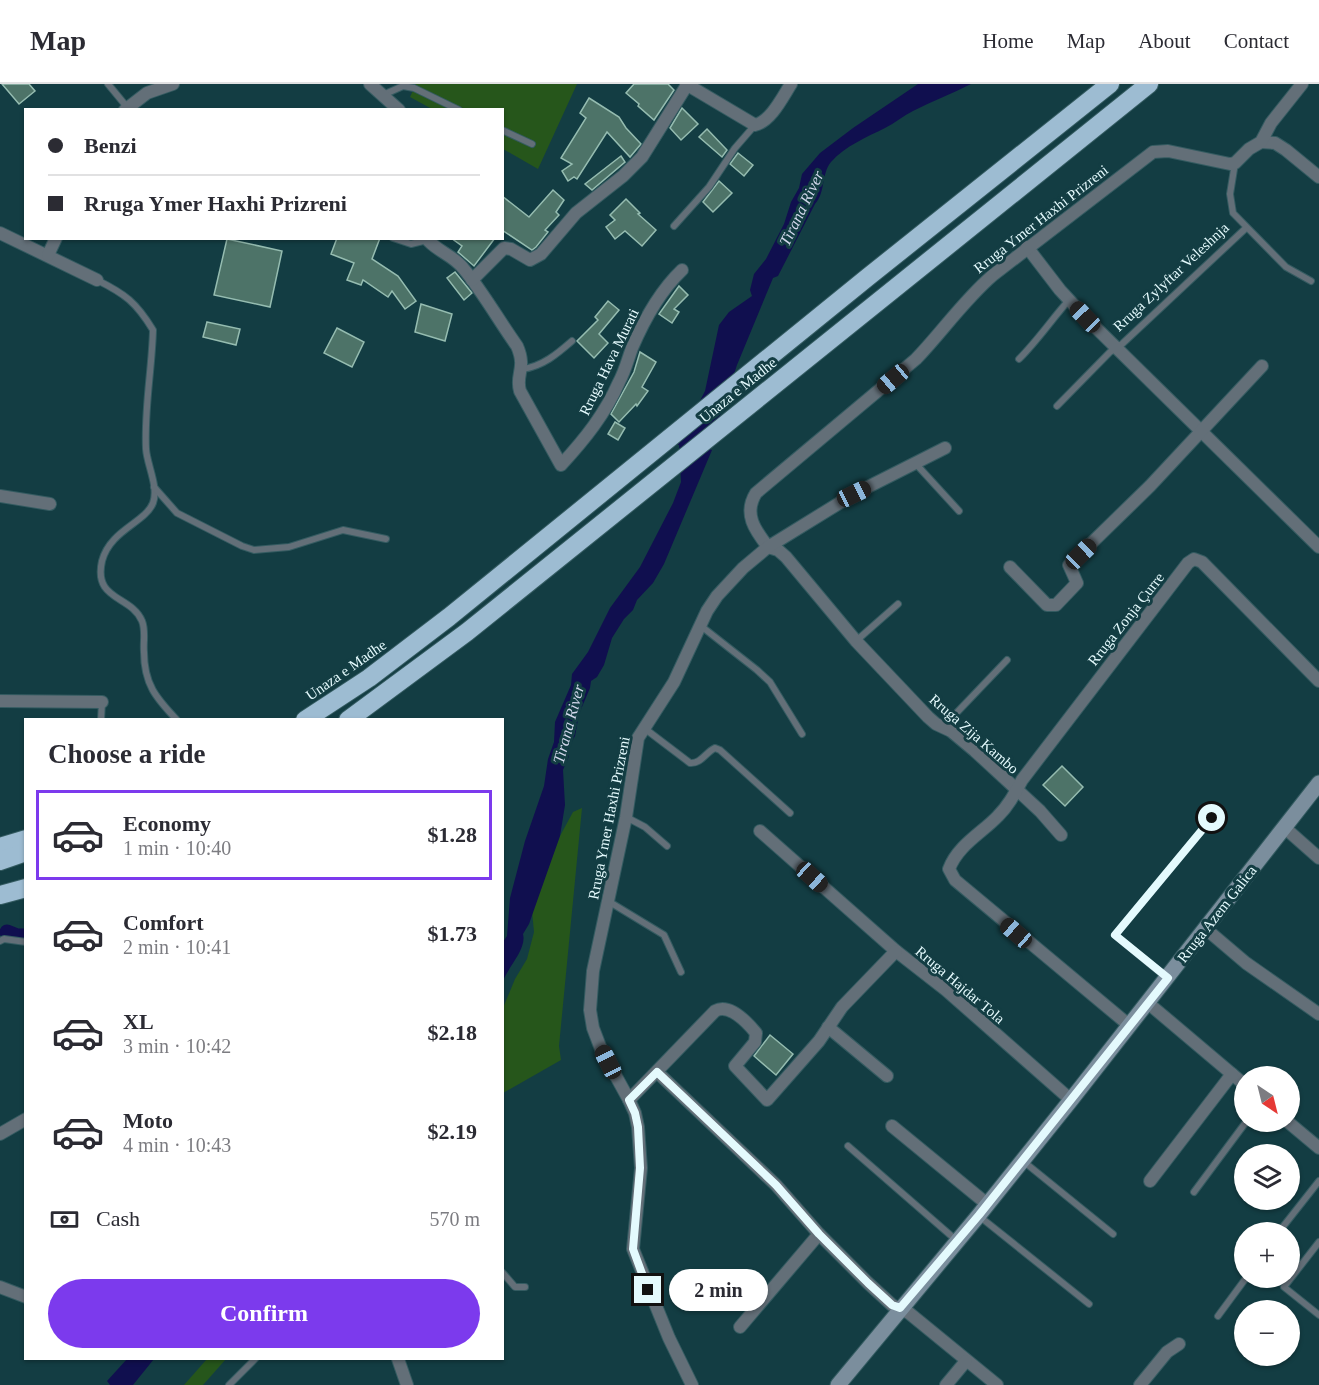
<!DOCTYPE html>
<html lang="en">
<head>
<meta charset="utf-8">
<style>
	:root { --surface:#fff; --page:#f7f7f7; --text:#2b2b33; --muted:#7c7c81; --line:#e1e1e2; --accent:#7c3aed }
	body { margin:0; font-family:Georgia,serif; background:var(--page); color:var(--text); height:100vh; display:flex; flex-direction:column; font-size:22px; white-space:nowrap }
	* { box-sizing:border-box; margin:0 }
	p { font-size:20px; color:var(--muted) }
	.icon { flex:none; width:33px; height:33px; fill:none; stroke:currentColor; stroke-width:2; stroke-linecap:round; stroke-linejoin:round }
	.map { position:relative; flex:1; overflow:hidden }
	.side { position:absolute; left:24px; top:634px; width:480px; height:642px; display:flex; flex-direction:column; background:var(--surface); border-radius:0px; box-shadow:0 2px 4px #0004 }
	.side>* { flex:none }
	.hud { position:absolute; left:24px; top:24px; width:480px; height:132px; border-radius:0px; box-shadow:0 2px 4px #0004; display:grid; align-content:center; height:132px; padding:0 24px; background:var(--surface) }
	.needle { width:39px; rotate:145deg }
	.controls { position:absolute; left:1234px; top:982px; display:grid; gap:12px }
	.controls a { display:grid; place-items:center; width:66px; height:66px; border-radius:50%; background:var(--surface); box-shadow:0 2px 4px #0004; font-size:30px }
	.end { position:absolute; width:27px; height:27px; margin:-14px; border:8px solid #e4fafd; background:#111; box-shadow:0 0 0 3px #111 }
	.from { border-radius:50% }
	.bubble { position:absolute; height:42px; border-radius:21px; background:var(--surface); box-shadow:0 2px 4px #0004; font-size:20px; font-weight:600; line-height:42px; text-align:center }
	.car { position:absolute; width:18px; height:36px; margin:-18px -9px; border-radius:8px; box-shadow:0 0 4px 2px #0007; background:linear-gradient(#222 24%,#8ab4d8 0 40%,#222 0 76%,#8ab4d8 0 86%,#222 0) }
	.hud b { display:flex; align-items:center; gap:21px; height:57px; font-size:22px }
	.hud b+b { border-top:2px solid var(--line) }
	.hud i { width:15px; height:15px; background:var(--text) }
	ul { padding:0; list-style:none }
	li { display:flex; align-items:center; gap:18px; height:90px; margin:0 12px 9px; padding:0 12px; border:3px solid transparent; border-radius:0px }
	li div { flex:1 }
	li b { display:block; font-size:22px }
	li em { font-style:normal; font-weight:600 }
	li.active { border-color:var(--accent) }
	li>.icon { width:54px; height:54px; stroke-width:1.5 }
	h2 { padding:0 24px; font-size:27px; line-height:72px }
	.pay { display:flex; align-items:center; gap:15px; height:66px; padding:0 24px; font-size:22px }
	.pay p { margin-inline-start:auto }
	.button { display:flex; gap:12px; margin-top:auto; padding:12px 24px }
	.button a { flex:1; height:69px; border-radius:36px; background:var(--accent); color:#fff; font-size:24px; font-weight:600; line-height:69px; text-align:center }
	header { display:flex; align-items:center; gap:36px; box-sizing:border-box; height:84px; padding:0 30px; background:var(--surface); border-bottom:2px solid var(--line) }
	header strong { font-size:28px }
	nav { display:flex; gap:33px; margin-inline-start:auto; font-size:21px }
	.map>svg:first-child { display:block }
</style>
</head>
<body>
<header>
<strong>Map</strong>
<nav><a>Home</a><a>Map</a><a>About</a><a>Contact</a></nav>
</header>
<div class="map">
<svg width="1319" height="1301" viewBox="0 0 1319 1301">
	<rect width="100%" height="100%" fill="#133d43"/>
	<g fill="#26561b">
		<path d="M 416,0 L 577,0 L 538,85 L 503,65 L 502,26 L 432,25 L 410,13 Z"/>
		<path d="M 582,724 L 559,962 L 561,976 L 503,1009 L 503,924 L 515,895 L 527,875 L 534,848 L 532,827 L 560,752 L 573,728 Z"/>
		<path d="M 207,1275 L 226,1275 L 203,1301 L 184,1301 Z"/>
	</g>
	<g fill="#100f4f">
		<path d="M 918,0 L 971,0 C 952,10 932,17 913,27 C 903,32 895,39 885,44 C 867,53 845,62 831,78 C 821,90 826,108 815,120 L 778,192 L 773,194 L 737,281 L 709,365 L 712,366 L 664,480 L 653,499 L 637,516 L 633,526 L 624,535 L 612,554 L 604,581 L 597,593 L 591,597 L 590,604 L 579,630 L 575,652 L 569,663 L 569,672 L 563,686 L 565,721 L 560,752 L 529,840 L 523,850 C 527,865 508,883 503,897 L 503,858 L 507,852 L 510,814 L 525,757 L 544,702 L 548,675 L 554,658 L 555,638 L 571,601 L 572,590 L 588,568 L 610,524 L 640,483 L 673,419 L 681,398 L 679,361 L 670,358 L 681,354 L 705,307 L 719,241 L 729,228 L 752,212 L 750,206 L 754,190 L 766,175 L 784,140 L 791,118 L 799,104 L 802,90 L 820,69 L 853,44 Z"/>
		<path d="M 127,1275 L 154,1275 L 133,1301 L 110,1301 L 107,1297 Z"/>
	</g>
	<g fill="none" stroke-linecap="round" stroke-linejoin="round">
		<path stroke="#100f4f" stroke-width="15" d="M 7,848 L 17,852 L 26,852"/>
	</g>
	<g fill="#4d7368" stroke="#95bcb0" stroke-width="1.5">
		<path d="M 2,0 L 29,0 L 35,7 L 19,20 Z"/>
		<path d="M 634,0 L 668,0 L 674,6 L 654,36 L 638,22 L 639,20 L 626,9 Z"/>
		<path d="M 589,14 L 619,33 L 626,44 L 641,60 L 630,73 L 607,48 L 577,95 L 574,93 L 568,97 L 562,87 L 572,80 L 561,74 L 586,34 L 580,29 Z"/>
		<path d="M 682,24 L 698,40 L 681,56 L 670,44 Z"/>
		<path d="M 707,45 L 727,66 L 722,73 L 699,53 Z"/>
		<path d="M 738,69 L 753,81 L 744,92 L 730,80 Z"/>
		<path d="M 621,72 L 625,78 L 592,106 L 585,100 Z"/>
		<path d="M 719,97 L 732,109 L 713,128 L 703,118 Z"/>
		<path d="M 553,106 L 564,116 L 556,128 L 559,131 L 545,146 L 548,148 L 536,163 L 532,166 L 502,146 L 502,112 L 529,133 Z"/>
		<path d="M 626,115 L 640,129 L 638,130 L 656,146 L 642,162 L 625,147 L 615,155 L 606,143 L 615,136 L 610,131 Z"/>
		<path d="M 337,154 L 380,154 L 372,175 L 398,192 L 416,217 L 405,225 L 392,207 L 388,213 L 363,196 L 361,201 L 347,196 L 354,179 L 331,170 Z"/>
		<path d="M 451,154 L 495,154 L 474,182 L 458,168 L 462,162 Z"/>
		<path d="M 227,155 L 282,167 L 270,223 L 214,211 Z"/>
		<path d="M 455,188 L 472,209 L 464,216 L 447,194 Z"/>
		<path d="M 679,202 L 688,211 L 674,225 L 679,228 L 672,239 L 659,230 Z"/>
		<path d="M 608,217 L 619,226 L 599,250 L 608,259 L 594,274 L 577,257 L 598,236 L 595,233 Z"/>
		<path d="M 421,220 L 452,230 L 445,257 L 415,248 Z"/>
		<path d="M 207,238 L 240,245 L 236,261 L 203,253 Z"/>
		<path d="M 337,244 L 364,258 L 352,283 L 324,269 Z"/>
		<path d="M 640,268 L 656,278 L 642,303 L 648,307 L 637,322 L 636,320 L 619,338 L 611,330 L 634,288 Z"/>
		<path d="M 615,338 L 625,344 L 618,356 L 608,350 Z"/>
		<path d="M 1062,682 L 1083,703 L 1065,722 L 1043,701 Z"/>
		<path d="M 770,951 L 793,970 L 776,991 L 754,972 Z"/>
	</g>
	<g fill="none" stroke-linecap="round" stroke-linejoin="round">
		<defs>
			<g id="lane">
				<path d="M 108,0 L 127,23"/>
				<path d="M 383,11 L 403,2 L 414,4 L 459,26"/>
				<path d="M 502,46 L 532,60"/>
				<path d="M 1235,79 L 1230,110 L 1233,129 L 1286,183 L 1311,197"/>
				<path d="M 674,142 L 709,103 L 735,64 L 755,41"/>
				<path d="M 393,154 L 411,160 L 427,156"/>
				<path d="M 97,196 C 125,210 136,218 153,246 C 152,285 144,325 146,365 C 147,381 159,403 153,419 C 145,439 110,446 102,477 C 93,517 131,511 142,537 C 146,547 143,558 144,568 C 144,600 156,614 177,636"/>
				<path d="M 1019,275 C 1038,256 1052,235 1069,216"/>
				<path d="M 523,285 C 543,282 557,270 572,257"/>
				<path d="M 1057,322 L 1110,268 L 1122,260 L 1246,144"/>
				<path d="M 916,380 L 959,427"/>
				<path d="M 154,403 L 177,429 L 242,462 L 254,466 L 289,463 L 343,446 L 386,455"/>
				<path d="M 701,542 L 757,586 L 770,598 L 802,650"/>
				<path d="M 856,557 L 898,520"/>
				<path d="M 101,636 L 102,618"/>
				<path d="M 943,643 L 1007,576"/>
				<path d="M 644,644 L 690,679 C 701,680 706,668 715,664 L 720,666 L 790,729"/>
				<path d="M 626,733 L 645,743 L 667,762"/>
				<path d="M 608,817 L 664,851 L 681,888"/>
				<path d="M 0,857 L 4,855 L 26,858"/>
				<path d="M 1167,894 L 1115,851 L 1212,734"/>
				<path d="M 848,1062 L 956,1156"/>
				<path d="M 1023,1077 L 1113,1150"/>
				<path d="M 1194,1108 L 1246,1038"/>
				<path d="M 979,1132 L 1089,1220"/>
				<path d="M 1278,1149 L 1319,1097"/>
				<path d="M 1319,1158 L 1284,1203 L 1319,1231"/>
				<path d="M 502,1188 L 515,1203 L 525,1203"/>
				<path d="M 1218,1232 L 1246,1194"/>
				<path d="M 229,1301 L 255,1275"/>
			</g>
			<g id="street">
				<path d="M 370,0 L 399,26"/>
				<path d="M 686,0 L 755,41 C 771,37 782,14 791,0"/>
				<path d="M 125,26 L 147,9 L 173,0"/>
				<path d="M 1261,58 L 1275,59 L 1286,66 L 1319,93"/>
				<path d="M 0,149 L 97,196"/>
				<path d="M 426,154 C 436,167 453,171 463,184 C 483,208 499,237 517,262 C 527,285 515,290 520,307 L 561,381 C 585,355 605,330 619,298 C 625,287 628,275 632,264 C 644,236 660,207 682,186"/>
				<path d="M 1027,163 L 1060,206 L 1085,233 L 1319,463"/>
				<path d="M 48,171 L 56,154"/>
				<path d="M 472,196 L 504,164 L 511,165 L 530,176 L 541,170 L 576,129 L 623,92 L 642,73 L 687,1"/>
				<path d="M 0,412 L 50,420"/>
				<path d="M 768,463 C 755,446 743,430 756,409 L 916,275 C 942,248 964,216 993,191 L 1153,68 L 1168,67 L 1230,80 L 1235,79 L 1249,65 L 1261,58 L 1271,39 L 1302,0"/>
				<path d="M 768,463 L 778,466 L 786,473 L 856,557 L 928,633 L 936,640 L 951,647 L 975,667 L 1040,727 L 1061,751"/>
				<path d="M 1010,483 L 1047,521 L 1056,521 L 1077,499 L 1069,481 L 1150,402 L 1262,282"/>
				<path d="M 0,617 L 102,618"/>
				<path d="M 1285,744 L 1319,774"/>
				<path d="M 760,747 L 896,867 L 946,906 L 1071,1016"/>
				<path d="M 1206,845 L 1246,879 L 1319,930"/>
				<path d="M 1148,919 L 1245,1001"/>
				<path d="M 1130,942 L 955,796 L 949,785 C 958,761 982,749 998,732 C 1009,721 1015,709 1022,696 L 1188,479 L 1194,475 L 1202,478 L 1319,597"/>
				<path d="M 828,943 L 887,992"/>
				<path d="M 657,988 L 776,1101 L 819,1150 L 868,1199 L 892,1221 L 909,1229 L 997,1301"/>
				<path d="M 629,1016 L 715,927 C 729,919 747,938 756,949 L 755,958 L 735,982 L 767,1016 L 819,957 L 842,923 L 896,867"/>
				<path d="M 1288,1038 L 1319,1064"/>
				<path d="M 892,1042 L 987,1120"/>
				<path d="M 0,1050 L 26,1035"/>
				<path d="M 1150,1097 L 1232,990"/>
				<path d="M 0,1203 L 26,1213"/>
				<path d="M 740,1243 L 819,1150"/>
				<path d="M 398,1275 L 407,1301"/>
				<path d="M 692,1301 L 669,1254 L 633,1165 L 641,1084 L 638,1043 L 635,1029 L 629,1016 L 601,965 L 593,944 L 590,926 L 593,887 L 626,733 L 638,654 L 674,598 L 707,527 L 717,512 L 743,484 L 768,463 L 854,410 L 945,364"/>
				<path d="M 946,1301 L 966,1277"/>
				<path d="M 1140,1301 L 1167,1268 L 1179,1260"/>
			</g>
			<path id="secondary" d="M 838,1301 L 979,1131 L 1071,1016 L 1319,699"/>
			<g id="highway">
				<path d="M 305,636 L 369,594 L 449,533 L 868,193 L 1110,0"/>
				<path d="M 348,636 L 467,548 L 1149,0"/>
				<path d="M 0,763 L 26,755"/>
				<path d="M 0,777 L 26,768"/>
				<path d="M 0,811 L 26,804"/>
			</g>
		</defs>
		<use href="#lane" stroke="#345b61" stroke-width="8"/>
		<use href="#street" stroke="#345b61" stroke-width="14"/>
		<use href="#secondary" stroke="#345b61" stroke-width="17"/>
		<use href="#highway" stroke="#345b61" stroke-width="20"/>
		<use href="#lane" stroke="#636f78" stroke-width="6"/>
		<use href="#street" stroke="#636f78" stroke-width="12"/>
		<use href="#secondary" stroke="#7b8e9d" stroke-width="15"/>
		<use href="#highway" stroke="#9dbcd2" stroke-width="18"/>
	</g>
	<g fill="none" stroke-linecap="round" stroke-linejoin="round">
		<path stroke="#e4fafd" stroke-width="8" d="M 648,1206 L 633,1165 L 640,1084 L 638,1043 L 635,1029 L 629,1016 L 657,988 L 776,1101 L 819,1150 L 868,1199 L 892,1221 L 900,1224 L 979,1131 L 1168,894 L 1115,851 L 1212,734"/>
	</g>
	<g text-anchor="middle" stroke-width="6" stroke-linejoin="round" paint-order="stroke">
		<g font-size="15" fill="#e4fafd" stroke="#133d43">
			<text transform="translate(1041 135) rotate(-38)" y="5">Rruga Ymer Haxhi Prizreni</text>
			<text transform="translate(1171 193) rotate(-43)" y="5">Rruga Zylyftar Veleshnja</text>
			<text transform="translate(609 278) rotate(-64)" y="5">Rruga Hava Murati</text>
			<text transform="translate(738 306) rotate(-39)" y="5">Unaza e Madhe</text>
			<text transform="translate(1126 535) rotate(-52)" y="5">Rruga Zonja Çurre</text>
			<text transform="translate(346 586) rotate(-35)" y="5">Unaza e Madhe</text>
			<text transform="translate(974 650) rotate(41)" y="5">Rruga Zija Kambo</text>
			<text transform="translate(609 734) rotate(-79)" y="5">Rruga Ymer Haxhi Prizreni</text>
			<text transform="translate(1217 830) rotate(-52)" y="5">Rruga Azem Galica</text>
			<text transform="translate(960 901) rotate(40)" y="5">Rruga Hajdar Tola</text>
		</g>
		<g font-size="16" font-style="italic" fill="#d3d8ec" stroke="#133d43">
			<text transform="translate(801 124) rotate(-64)" y="6">Tirana River</text>
			<text transform="translate(568 640) rotate(-75)" y="6">Tirana River</text>
		</g>
	</g>
</svg>
<div class="controls">
<a><svg class="needle" viewBox="-14 -14 28 28"><path d="M0-13l5 13h-10z" fill="#e53935"/><path d="M0 13l5-13h-10z" fill="#7c7c81"/></svg></a>
<a><svg class="icon" aria-label="layers" viewBox="0 0 24 24"><path d="M12 4l9 5-9 5-9-5zM3 14l9 5 9-5"/></svg></a>
<a>+</a>
<a>−</a>
</div>
<i class="end from" style="left:1212px;top:734px"></i>
<i class="end" style="left:648px;top:1206px"></i>
<div class="bubble" style="left:669px;top:1185px;width:99px">2 min</div>
<i class="car" style="left:1085px;top:233px;rotate:316deg"></i>
<i class="car" style="left:893px;top:295px;rotate:230deg"></i>
<i class="car" style="left:854px;top:410px;rotate:64deg"></i>
<i class="car" style="left:1081px;top:470px;rotate:46deg"></i>
<i class="car" style="left:812px;top:793px;rotate:132deg"></i>
<i class="car" style="left:1016px;top:849px;rotate:311deg"></i>
<i class="car" style="left:608px;top:978px;rotate:333deg"></i>
<div class="hud">
<b><i class="from"></i>Benzi</b>
<b><i></i>Rruga Ymer Haxhi Prizreni</b>
</div>
<section class="side">
<h2>Choose a ride</h2>
<ul>
<li class="active"><svg class="icon" aria-label="car" viewBox="0 0 24 24"><path d="M5 17H2v-5l4-1 3-4h7l3 4 3 1v5h-3M9 17h6M6 11h13"/><circle cx="7" cy="17" r="2"/><circle cx="17" cy="17" r="2"/></svg><div><b>Economy</b><p>1 min · 10:40</p></div><em>$1.28</em></li>
<li><svg class="icon" aria-label="car" viewBox="0 0 24 24"><path d="M5 17H2v-5l4-1 3-4h7l3 4 3 1v5h-3M9 17h6M6 11h13"/><circle cx="7" cy="17" r="2"/><circle cx="17" cy="17" r="2"/></svg><div><b>Comfort</b><p>2 min · 10:41</p></div><em>$1.73</em></li>
<li><svg class="icon" aria-label="car" viewBox="0 0 24 24"><path d="M5 17H2v-5l4-1 3-4h7l3 4 3 1v5h-3M9 17h6M6 11h13"/><circle cx="7" cy="17" r="2"/><circle cx="17" cy="17" r="2"/></svg><div><b>XL</b><p>3 min · 10:42</p></div><em>$2.18</em></li>
<li><svg class="icon" aria-label="car" viewBox="0 0 24 24"><path d="M5 17H2v-5l4-1 3-4h7l3 4 3 1v5h-3M9 17h6M6 11h13"/><circle cx="7" cy="17" r="2"/><circle cx="17" cy="17" r="2"/></svg><div><b>Moto</b><p>4 min · 10:43</p></div><em>$2.19</em></li>
</ul>
<div class="pay"><svg class="icon" aria-label="cash" viewBox="0 0 24 24"><path d="M3 7h18v10H3z"/><circle cx="12" cy="12" r="2"/></svg>Cash<p>570 m</p></div>
<div class="button"><a>Confirm</a></div>
</section>
</div>
</body>
</html>
